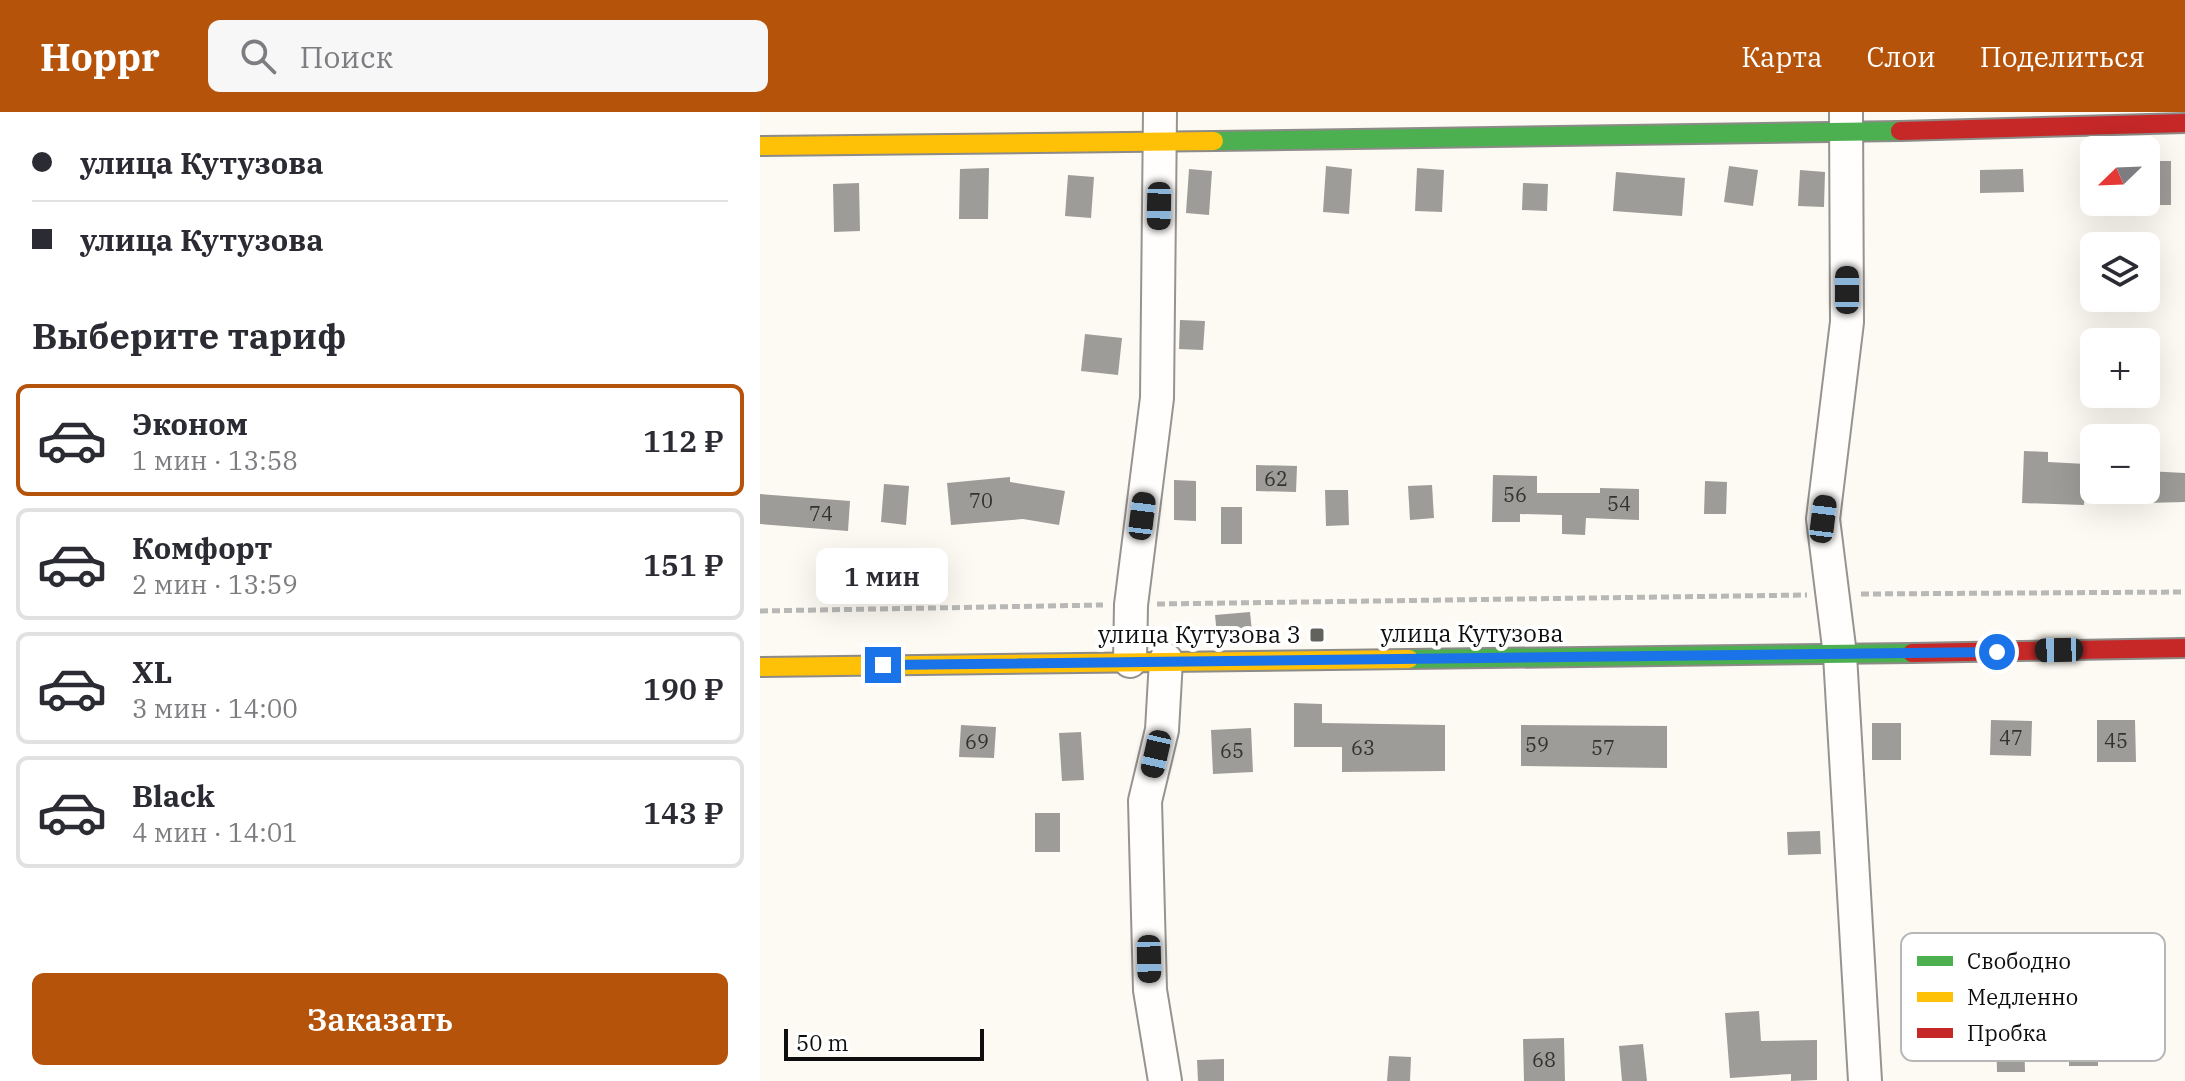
<!DOCTYPE html>
<html lang="ru">
<head>
<meta charset="utf-8">
<style>
	:root { --surface:#fff; --page:#f7f7f7; --text:#2b2b33; --muted:#7c7c81; --line:#e1e1e2; --accent:#b45309 }
	body { margin:0; font-family:"IBM Plex Serif",serif; background:var(--page); color:var(--text); height:100vh; display:flex; flex-direction:column; font-size:30px; white-space:nowrap }
	* { box-sizing:border-box; margin:0 }
	p { font-size:26px; color:var(--muted) }
	.icon { flex:none; width:44px; height:44px; fill:none; stroke:currentColor; stroke-width:2; stroke-linecap:round; stroke-linejoin:round }
	.map { position:relative; flex:1; overflow:hidden }
	.panel { display:flex; flex-direction:column; background:var(--surface); width:760px }
	.panel>* { flex:none }
	.top-card { display:grid; align-content:center; height:176px; padding:0 32px; background:var(--surface) }
	.needle { width:52px; rotate:247deg }
	.tools { position:absolute; left:1320px; top:24px; display:grid; gap:16px }
	.tools a { display:grid; place-items:center; width:80px; height:80px; border-radius:12px; background:var(--surface); box-shadow:0 8px 32px #0002; font-size:40px }
	.scale { position:absolute; left:24px; bottom:20px; width:200px; box-sizing:border-box; padding-left:8px; border:4px solid #0e0e0e; border-top:0; font-size:22px; line-height:28px; white-space:nowrap; color:#0e0e0e; -webkit-text-stroke:6px #fff; paint-order:stroke }
	.end { position:absolute; width:36px; height:36px; margin:-18px; border:10px solid #1a73e8; background:#fff; box-shadow:0 0 0 4px #fff }
	.from { border-radius:50% }
	.bubble { position:absolute; height:56px; border-radius:12px; background:var(--surface); box-shadow:0 8px 32px #0002; font-size:26px; font-weight:600; line-height:56px; text-align:center }
	.car { position:absolute; width:24px; height:48px; margin:-24px -12px; border-radius:10px; box-shadow:0 0 6px 2px #0007; background:linear-gradient(#222 24%,#8ab4d8 0 40%,#222 0 76%,#8ab4d8 0 86%,#222 0) }
	.top-card b { display:flex; align-items:center; gap:28px; height:76px; font-size:30px }
	.top-card b+b { border-top:2px solid var(--line) }
	.top-card i { width:20px; height:20px; background:var(--text) }
	ul { padding:0; list-style:none }
	li { display:flex; align-items:center; gap:24px; height:112px; margin:0 16px 12px; padding:0 16px; border:4px solid var(--line); border-radius:12px }
	li div { flex:1 }
	li b { display:block; font-size:30px }
	li em { font-style:normal; font-weight:600 }
	li.active { border-color:var(--accent) }
	li>.icon { width:72px; height:72px; stroke-width:1.5 }
	h2 { padding:0 32px; font-size:36px; line-height:96px }
	.primary-button { display:flex; gap:16px; margin-top:auto; padding:16px 32px }
	.primary-button a { flex:1; height:92px; border-radius:12px; background:var(--accent); color:#fff; font-size:32px; font-weight:600; line-height:92px; text-align:center }
	header { display:flex; align-items:center; gap:48px; box-sizing:border-box; height:112px; padding:0 40px; background:var(--accent); color:#fff }
	header strong { font-size:38px }
	nav { display:flex; gap:44px; margin-inline-start:auto; font-size:28px }
	.search { width:560px; height:72px; background:var(--page); display:flex; align-items:center; gap:20px; box-sizing:border-box; padding:0 28px; border-radius:12px; color:var(--muted); font-size:30px }
	main { display:flex; flex:1; min-height:0 }
	.map>svg:first-child { display:block }
</style>
</head>
<body>
<header>
<strong>Hoppr</strong>
<div class="search"><svg class="icon" aria-label="search" viewBox="0 0 24 24"><circle cx="10" cy="10" r="6"/><path d="M15 15l6 6"/></svg>Поиск</div>
<nav><a>Карта</a><a>Слои</a><a>Поделиться</a></nav>
</header>
<main>
<section class="panel">
<div class="top-card">
<b><i class="from"></i>улица Кутузова</b>
<b><i></i>улица Кутузова</b>
</div>
<h2>Выберите тариф</h2>
<ul>
<li class="active"><svg class="icon" aria-label="car" viewBox="0 0 24 24"><path d="M5 17H2v-5l4-1 3-4h7l3 4 3 1v5h-3M9 17h6M6 11h13"/><circle cx="7" cy="17" r="2"/><circle cx="17" cy="17" r="2"/></svg><div><b>Эконом</b><p>1 мин · 13:58</p></div><em>112 ₽</em></li>
<li><svg class="icon" aria-label="car" viewBox="0 0 24 24"><path d="M5 17H2v-5l4-1 3-4h7l3 4 3 1v5h-3M9 17h6M6 11h13"/><circle cx="7" cy="17" r="2"/><circle cx="17" cy="17" r="2"/></svg><div><b>Комфорт</b><p>2 мин · 13:59</p></div><em>151 ₽</em></li>
<li><svg class="icon" aria-label="car" viewBox="0 0 24 24"><path d="M5 17H2v-5l4-1 3-4h7l3 4 3 1v5h-3M9 17h6M6 11h13"/><circle cx="7" cy="17" r="2"/><circle cx="17" cy="17" r="2"/></svg><div><b>XL</b><p>3 мин · 14:00</p></div><em>190 ₽</em></li>
<li><svg class="icon" aria-label="car" viewBox="0 0 24 24"><path d="M5 17H2v-5l4-1 3-4h7l3 4 3 1v5h-3M9 17h6M6 11h13"/><circle cx="7" cy="17" r="2"/><circle cx="17" cy="17" r="2"/></svg><div><b>Black</b><p>4 мин · 14:01</p></div><em>143 ₽</em></li>
</ul>
<div class="primary-button"><a>Заказать</a></div>
</section>
<div class="map">
<svg width="1425" height="969" viewBox="0 0 1425 969">
	<rect width="100%" height="100%" fill="#fcfaf2"/>
	<g fill="#9e9c98">
		<rect x="1386" y="49" width="25" height="44"/>
		<path d="M 566,54 L 592,57 L 589,102 L 563,100 Z"/>
		<path d="M 969,54 L 998,58 L 993,94 L 964,90 Z"/>
		<path d="M 229,56 L 228,107 L 199,107 L 200,57 Z"/>
		<path d="M 657,56 L 684,58 L 682,100 L 655,99 Z"/>
		<path d="M 429,57 L 452,59 L 449,103 L 426,101 Z"/>
		<path d="M 1263,57 L 1264,80 L 1220,81 L 1220,58 Z"/>
		<path d="M 1040,58 L 1065,60 L 1064,95 L 1038,94 Z"/>
		<path d="M 856,60 L 925,66 L 922,104 L 853,99 Z"/>
		<path d="M 308,63 L 334,65 L 331,106 L 305,104 Z"/>
		<path d="M 99,71 L 100,119 L 74,120 L 73,72 Z"/>
		<path d="M 763,71 L 788,72 L 787,99 L 762,98 Z"/>
		<path d="M 420,208 L 445,209 L 443,238 L 419,237 Z"/>
		<path d="M 325,222 L 362,226 L 358,263 L 321,259 Z"/>
		<path d="M 1264,339 L 1288,340 L 1288,350 L 1326,352 L 1324,393 L 1262,391 Z"/>
		<path d="M 496,353 L 537,354 L 536,380 L 496,379 Z"/>
		<path d="M 1386,359 L 1425,361 L 1425,390 L 1386,391 Z"/>
		<path d="M 733,363 L 777,364 L 777,381 L 840,381 L 840,376 L 879,377 L 879,408 L 826,406 L 825,423 L 802,422 L 802,403 L 760,402 L 760,410 L 732,410 Z"/>
		<path d="M 250,365 L 250,370 L 305,379 L 299,413 L 263,407 L 191,413 L 187,371 Z"/>
		<path d="M 414,368 L 436,369 L 436,409 L 414,408 Z"/>
		<path d="M 945,369 L 967,370 L 966,402 L 944,402 Z"/>
		<path d="M 124,372 L 149,374 L 146,413 L 121,410 Z"/>
		<path d="M 672,373 L 674,406 L 650,408 L 648,374 Z"/>
		<path d="M 565,378 L 588,378 L 589,413 L 566,414 Z"/>
		<path d="M 0,382 L 90,389 L 88,419 L 0,412 Z"/>
		<rect x="461" y="395" width="21" height="37"/>
		<path d="M 490,500 L 492,520 L 457,523 L 455,503 Z"/>
		<path d="M 534,591 L 562,592 L 562,611 L 685,613 L 685,659 L 582,660 L 582,635 L 534,635 Z"/>
		<path d="M 1231,608 L 1272,609 L 1271,644 L 1230,643 Z"/>
		<path d="M 1337,608 L 1375,608 L 1376,650 L 1337,650 Z"/>
		<rect x="1112" y="611" width="29" height="37"/>
		<path d="M 201,613 L 236,615 L 234,646 L 199,645 Z"/>
		<path d="M 761,613 L 907,614 L 907,656 L 761,654 Z"/>
		<path d="M 491,616 L 493,660 L 453,662 L 451,618 Z"/>
		<path d="M 321,620 L 324,668 L 302,669 L 299,621 Z"/>
		<rect x="275" y="701" width="25" height="39"/>
		<path d="M 1060,719 L 1061,742 L 1028,743 L 1027,720 Z"/>
		<path d="M 999,899 L 1001,929 L 1057,928 L 1057,968 L 1031,969 L 1031,962 L 970,966 L 965,901 Z"/>
		<rect x="1309" y="905" width="29" height="49"/>
		<path d="M 1264,918 L 1265,960 L 1237,960 L 1236,919 Z"/>
		<path d="M 804,926 L 805,969 L 764,969 L 763,927 Z"/>
		<path d="M 883,932 L 887,969 L 862,969 L 859,934 Z"/>
		<path d="M 629,944 L 651,945 L 650,969 L 627,969 Z"/>
		<path d="M 464,947 L 464,969 L 438,969 L 437,948 Z"/>
	</g>
	<g fill="none" stroke-linecap="round" stroke-linejoin="round">
		<defs>
			<g id="street">
				<path d="M 1086,0 L 1087,210 L 1063,407 L 1080,543 L 1105,969"/>
				<path d="M 370,549 L 371,493 L 397,286 L 400,0"/>
				<path d="M 405,969 L 390,878 L 385,689 L 402,618 L 406,548"/>
			</g>
			<g id="fast">
				<path d="M 454,29 L 1140,19"/>
				<path d="M 649,547 L 1152,541"/>
			</g>
			<g id="slow">
				<path d="M 0,34 L 454,29"/>
				<path d="M 0,555 L 649,547"/>
			</g>
			<g id="jam">
				<path d="M 1140,19 L 1425,11"/>
				<path d="M 1152,541 L 1425,536"/>
			</g>
		</defs>
		<use href="#street" stroke="#959491" stroke-width="36"/>
		<use href="#fast" stroke="#8c8b87" stroke-width="22"/>
		<use href="#slow" stroke="#8c8b87" stroke-width="22"/>
		<use href="#jam" stroke="#8c8b87" stroke-width="22"/>
		<g stroke="#b8b8b6" stroke-width="5" stroke-dasharray="8 4" stroke-linecap="butt">
			<path d="M 1101,482 L 1425,480"/>
			<path d="M 397,492 L 1047,483"/>
			<path d="M 0,499 L 343,493"/>
		</g>
		<use href="#street" stroke="#fffefd" stroke-width="32"/>
		<use href="#fast" stroke="#4caf50" stroke-width="18"/>
		<use href="#slow" stroke="#ffc107" stroke-width="18"/>
		<use href="#jam" stroke="#c62828" stroke-width="18"/>
	</g>
	<g fill="none" stroke-linecap="round" stroke-linejoin="round">
		<path stroke="#1a73e8" stroke-width="10" d="M 123,553 L 1237,540"/>
	</g>
	<rect fill="#61615e" stroke="#fff" stroke-width="3" x="549" y="515" width="16" height="16" rx="4"/>
	<g text-anchor="middle" stroke-width="8" stroke-linejoin="round" paint-order="stroke">
		<g font-size="20" fill="#323230">
			<text x="516" y="374">62</text>
			<text x="755" y="390">56</text>
			<text x="221" y="396">70</text>
			<text x="859" y="399">54</text>
			<text x="61" y="409">74</text>
			<text x="1251" y="633">47</text>
			<text x="1356" y="636">45</text>
			<text x="217" y="637">69</text>
			<text x="777" y="640">59</text>
			<text x="603" y="643">63</text>
			<text x="843" y="643">57</text>
			<text x="472" y="646">65</text>
			<text x="784" y="955">68</text>
		</g>
		<g font-size="24" fill="#0e0e0e" stroke="#fff">
			<text x="712" y="530">улица Кутузова</text>
		</g>
		<g font-size="24" fill="#0e0e0e" stroke="#fff" text-anchor="end">
			<text x="541" y="531">улица Кутузова 3</text>
		</g>
	</g>
	<rect x="1141" y="821" width="264" height="128" rx="12" fill="#fff" stroke="#b7b7b7" stroke-width="2"/>
	<rect x="1157" y="844" width="36" height="10" fill="#4caf50"/>
	<rect x="1157" y="880" width="36" height="10" fill="#ffc107"/>
	<rect x="1157" y="916" width="36" height="10" fill="#c62828"/>
	<g font-size="22" fill="#0e0e0e">
		<text x="1207" y="857">Свободно</text>
		<text x="1207" y="893">Медленно</text>
		<text x="1207" y="929">Пробка</text>
	</g>
</svg>
<div class="tools">
<a><svg class="needle" viewBox="-14 -14 28 28"><path d="M0-13l5 13h-10z" fill="#e53935"/><path d="M0 13l5-13h-10z" fill="#7c7c81"/></svg></a>
<a><svg class="icon" aria-label="layers" viewBox="0 0 24 24"><path d="M12 4l9 5-9 5-9-5zM3 14l9 5 9-5"/></svg></a>
<a>+</a>
<a>−</a>
</div>
<div class="scale">50 m</div>
<i class="end from" style="left:1237px;top:540px"></i>
<i class="end" style="left:123px;top:553px"></i>
<div class="bubble" style="left:56px;top:436px;width:132px">1 мин</div>
<i class="car" style="left:399px;top:94px;rotate:181deg"></i>
<i class="car" style="left:1087px;top:178px;rotate:0deg"></i>
<i class="car" style="left:382px;top:404px;rotate:7deg"></i>
<i class="car" style="left:1063px;top:407px;rotate:7deg"></i>
<i class="car" style="left:1299px;top:538px;rotate:269deg"></i>
<i class="car" style="left:396px;top:642px;rotate:193deg"></i>
<i class="car" style="left:389px;top:847px;rotate:179deg"></i>
</div>
</main>
</body>
</html>
